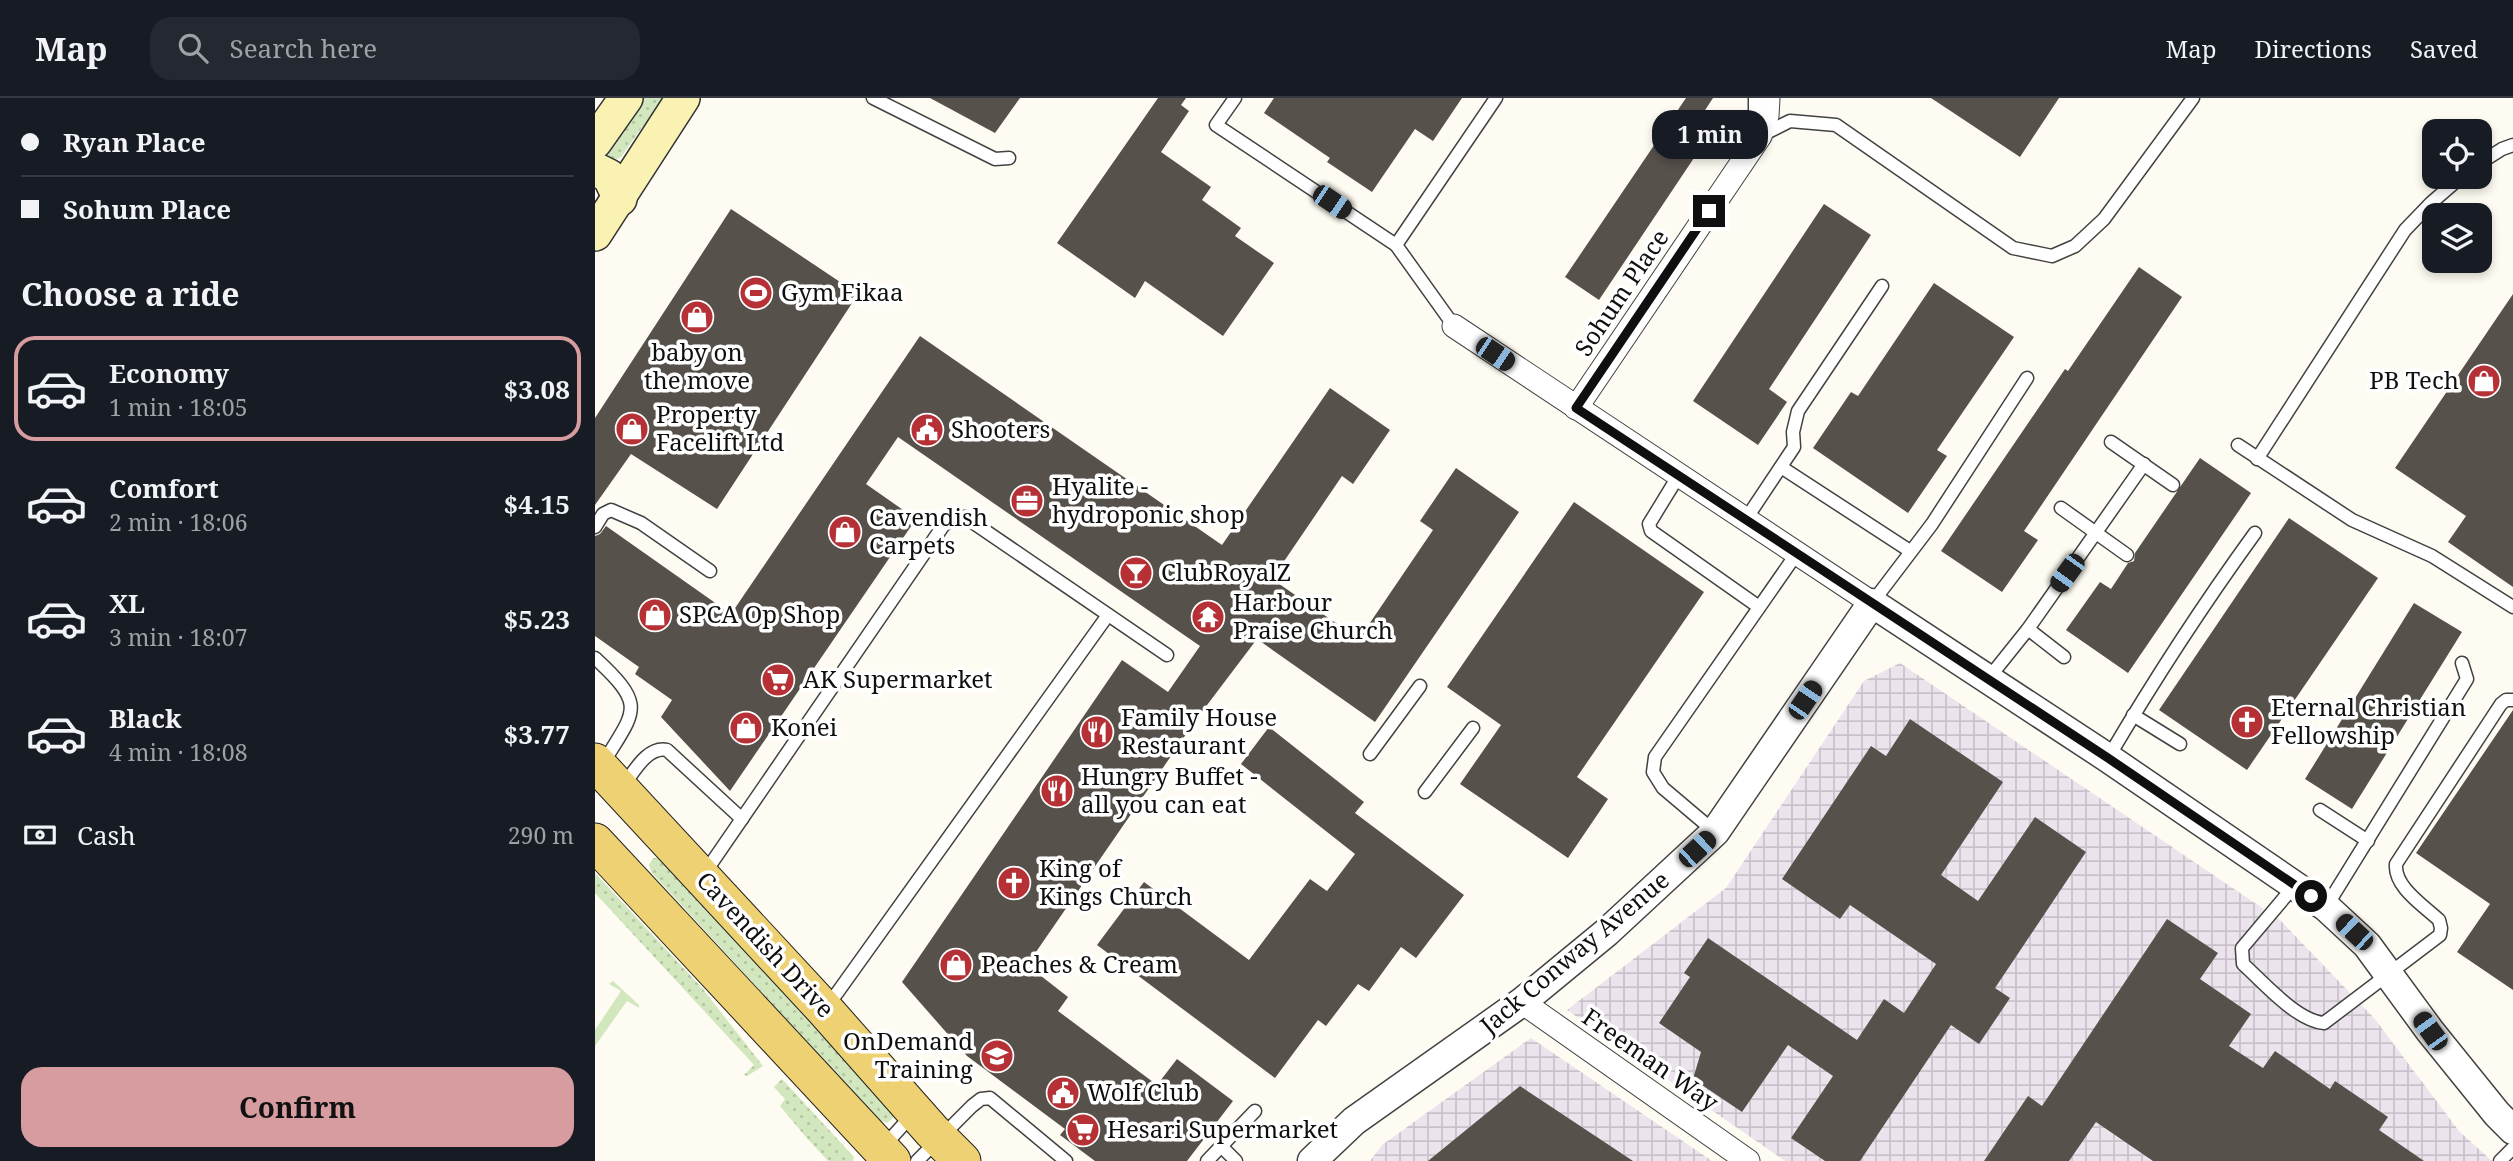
<!DOCTYPE html>
<html lang="en">
<head>
<meta charset="utf-8">
<style>
	:root { --surface:#171b24; --page:#242831; --text:#f1f3f6; --muted:#9ea1a6; --line:#363941; --accent:#d69ca0 }
	body { margin:0; font-family:"Noto Serif",serif; background:var(--page); color:var(--text); height:100vh; display:flex; flex-direction:column; font-size:26px; white-space:nowrap }
	* { box-sizing:border-box; margin:0 }
	p { font-size:23px; color:var(--muted) }
	.icon { flex:none; width:38px; height:38px; fill:none; stroke:currentColor; stroke-width:2; stroke-linecap:round; stroke-linejoin:round }
	.map { position:relative; flex:1; overflow:hidden }
	.side { display:flex; flex-direction:column; background:var(--surface); width:595px }
	.side>* { flex:none }
	.guide { display:grid; align-content:center; height:154px; padding:0 21px; background:var(--surface) }
	.fabs { position:absolute; left:1827px; top:21px; display:grid; gap:14px }
	.fabs a { display:grid; place-items:center; width:70px; height:70px; border-radius:14px; background:var(--surface); box-shadow:0 4px 10px #0003; font-size:35px }
	.end { position:absolute; width:32px; height:32px; margin:-16px; border:9px solid #0f0f0f; background:#fff; box-shadow:0 0 0 4px #fff }
	.from { border-radius:50% }
	.bubble { position:absolute; height:49px; border-radius:21px; background:var(--surface); box-shadow:0 4px 10px #0003; font-size:23px; font-weight:700; line-height:49px; text-align:center }
	.car { position:absolute; width:21px; height:42px; margin:-21px -10px; border-radius:9px; box-shadow:0 0 5px 2px #0007; background:linear-gradient(#222 24%,#8ab4d8 0 40%,#222 0 76%,#8ab4d8 0 86%,#222 0) }
	.guide b { display:flex; align-items:center; gap:24px; height:66px; font-size:26px }
	.guide b+b { border-top:2px solid var(--line) }
	.guide i { width:18px; height:18px; background:var(--text) }
	ul { padding:0; list-style:none }
	li { display:flex; align-items:center; gap:21px; height:105px; margin:0 14px 10px; padding:0 7px; border:4px solid transparent; border-radius:21px }
	li div { flex:1 }
	li b { display:block; font-size:26px }
	li em { font-style:normal; font-weight:700 }
	li.active { border-color:var(--accent) }
	li>.icon { width:63px; height:63px; stroke-width:1.5 }
	h2 { padding:0 21px; font-size:32px; line-height:84px }
	.pay { display:flex; align-items:center; gap:18px; height:77px; padding:0 21px; font-size:26px }
	.pay p { margin-inline-start:auto }
	.primary-button { display:flex; gap:14px; margin-top:auto; padding:14px 21px }
	.primary-button a { flex:1; height:80px; border-radius:21px; background:var(--accent); color:#111; font-size:28px; font-weight:700; line-height:80px; text-align:center }
	header { display:flex; align-items:center; gap:42px; box-sizing:border-box; height:98px; padding:0 35px; background:var(--surface); border-bottom:2px solid var(--line) }
	header strong { font-size:33px }
	nav { display:flex; gap:38px; margin-inline-start:auto; font-size:24px }
	.search { width:490px; height:63px; background:var(--page); display:flex; align-items:center; gap:18px; box-sizing:border-box; padding:0 24px; border-radius:21px; color:var(--muted); font-size:26px }
	main { display:flex; flex:1; min-height:0 }
	.map>svg:first-child { display:block }
</style>
</head>
<body>
<header>
<strong>Map</strong>
<div class="search"><svg class="icon" aria-label="search" viewBox="0 0 24 24"><circle cx="10" cy="10" r="6"/><path d="M15 15l6 6"/></svg>Search here</div>
<nav><a>Map</a><a>Directions</a><a>Saved</a></nav>
</header>
<main>
<section class="side">
<div class="guide">
<b><i class="from"></i>Ryan Place</b>
<b><i></i>Sohum Place</b>
</div>
<h2>Choose a ride</h2>
<ul>
<li class="active"><svg class="icon" aria-label="car" viewBox="0 0 24 24"><path d="M5 17H2v-5l4-1 3-4h7l3 4 3 1v5h-3M9 17h6M6 11h13"/><circle cx="7" cy="17" r="2"/><circle cx="17" cy="17" r="2"/></svg><div><b>Economy</b><p>1 min · 18:05</p></div><em>$3.08</em></li>
<li><svg class="icon" aria-label="car" viewBox="0 0 24 24"><path d="M5 17H2v-5l4-1 3-4h7l3 4 3 1v5h-3M9 17h6M6 11h13"/><circle cx="7" cy="17" r="2"/><circle cx="17" cy="17" r="2"/></svg><div><b>Comfort</b><p>2 min · 18:06</p></div><em>$4.15</em></li>
<li><svg class="icon" aria-label="car" viewBox="0 0 24 24"><path d="M5 17H2v-5l4-1 3-4h7l3 4 3 1v5h-3M9 17h6M6 11h13"/><circle cx="7" cy="17" r="2"/><circle cx="17" cy="17" r="2"/></svg><div><b>XL</b><p>3 min · 18:07</p></div><em>$5.23</em></li>
<li><svg class="icon" aria-label="car" viewBox="0 0 24 24"><path d="M5 17H2v-5l4-1 3-4h7l3 4 3 1v5h-3M9 17h6M6 11h13"/><circle cx="7" cy="17" r="2"/><circle cx="17" cy="17" r="2"/></svg><div><b>Black</b><p>4 min · 18:08</p></div><em>$3.77</em></li>
</ul>
<div class="pay"><svg class="icon" aria-label="cash" viewBox="0 0 24 24"><path d="M3 7h18v10H3z"/><circle cx="12" cy="12" r="2"/></svg>Cash<p>290 m</p></div>
<div class="primary-button"><a>Confirm</a></div>
</section>
<div class="map">
<svg width="1918" height="1063" viewBox="0 0 1918 1063">
	<defs>
		<pattern id="industrial-grid" width="8" height="8" patternUnits="userSpaceOnUse" patternTransform="scale(1.75)"><rect width="8" height="8" fill="#ece4ed"/><path d="M0 4h8M4 0v8" fill="none" stroke="#c9c2ca"/></pattern>
		<pattern id="grass-dots" width="8" height="8" patternUnits="userSpaceOnUse" patternTransform="scale(1.75)"><rect width="8" height="8" fill="#d2e7be"/><path d="M2 2h.1M6 6h.1" fill="none" stroke="#b3c5a2" stroke-width="1.8" stroke-linecap="round"/></pattern>
	</defs>
	<rect width="100%" height="100%" fill="#fefcf2"/>
	<g fill="url(#industrial-grid)">
		<path d="M 1305,565 L 1685,822 L 1779,920 L 1864,1033 L 1897,1063 L 1190,1063 L 972,912 L 1131,790 L 1269,583 Z"/>
		<path d="M 936,940 L 1117,1063 L 775,1063 L 787,1047 Z"/>
	</g>
	<g fill="url(#grass-dots)">
		<path d="M 44,0 L 78,0 L 47,29 L 26,59 L 20,62 L 13,58 L 11,52 Z"/>
		<path d="M 58,760 L 64,760 L 299,1012 L 298,1020 L 292,1025 L 284,1022 L 57,775 L 54,767 Z"/>
		<path d="M 0,775 L 107,890 L 168,968 L 152,978 L 149,977 L 159,967 L 0,795 Z"/>
		<path d="M 187,981 L 259,1059 L 258,1063 L 233,1063 L 210,1038 L 185,1008 L 190,1001 L 179,989 Z"/>
	</g>
	<path fill="#d2e7be" d="M 18,883 L 44,907 L 44,910 L 32,903 L 0,948 L 0,932 L 26,893 L 14,886 Z"/>
	<g fill="#57514c">
		<path d="M 335,0 L 425,0 L 400,35 Z"/>
		<path d="M 563,0 L 591,0 L 586,7 L 594,13 L 566,54 L 616,89 L 607,102 L 646,130 L 640,138 L 679,165 L 628,238 L 550,183 L 540,200 L 462,145 Z"/>
		<path d="M 679,0 L 867,0 L 838,43 L 820,31 L 777,94 L 732,64 L 735,60 L 669,15 Z"/>
		<path d="M 1091,0 L 1118,0 L 1101,26 L 1115,36 L 1004,202 L 970,179 Z"/>
		<path d="M 1336,0 L 1464,0 L 1425,59 Z"/>
		<path d="M 1229,106 L 1276,137 L 1174,291 L 1192,304 L 1163,347 L 1098,303 Z"/>
		<path d="M 136,111 L 263,196 L 122,411 L 36,356 L 0,407 L 0,320 Z"/>
		<path d="M 1544,169 L 1587,199 L 1429,433 L 1443,442 L 1407,494 L 1346,453 L 1470,271 L 1473,273 Z"/>
		<path d="M 1339,185 L 1419,239 L 1342,352 L 1352,358 L 1313,415 L 1218,350 L 1256,294 L 1263,298 Z"/>
		<path d="M 1918,196 L 1918,489 L 1853,444 L 1871,418 L 1800,370 Z"/>
		<path d="M 325,238 L 627,447 L 735,290 L 795,332 L 758,386 L 747,378 L 677,481 L 764,541 L 838,432 L 825,423 L 861,370 L 924,414 L 780,624 L 662,541 L 603,619 L 432,867 L 473,899 L 463,913 L 562,987 L 582,961 L 638,1003 L 592,1063 L 500,1063 L 465,1037 L 470,1031 L 372,958 L 307,884 L 527,562 L 573,594 L 605,548 L 303,339 L 271,386 L 321,421 L 135,693 L 66,619 L 77,602 L 40,576 L 44,569 L 0,538 L 0,438 L 5,436 L 11,428 L 136,516 Z"/>
		<path d="M 1605,360 L 1656,395 L 1533,575 L 1471,532 L 1505,484 L 1516,491 L 1533,465 L 1539,463 L 1540,455 Z"/>
		<path d="M 979,404 L 1109,494 L 982,679 L 1013,701 L 973,760 L 865,686 L 906,627 L 852,589 Z"/>
		<path d="M 1694,420 L 1783,480 L 1652,672 L 1564,612 Z"/>
		<path d="M 1819,505 L 1867,534 L 1757,711 L 1710,681 Z"/>
		<path d="M 1918,612 L 1918,892 L 1862,854 L 1895,806 L 1821,755 Z"/>
		<path d="M 1315,621 L 1408,684 L 1346,777 L 1383,803 L 1440,719 L 1491,754 L 1400,890 L 1415,900 L 1384,946 L 1356,927 L 1265,1063 L 1230,1063 L 1196,1040 L 1238,978 L 1193,947 L 1147,1014 L 1098,981 L 1106,954 L 1064,925 L 1095,879 L 1089,875 L 1113,840 L 1262,942 L 1289,901 L 1309,915 L 1341,866 L 1255,807 L 1245,821 L 1187,781 L 1276,648 L 1291,658 Z"/>
		<path d="M 674,629 L 769,704 L 760,715 L 869,797 L 821,860 L 806,849 L 774,893 L 763,886 L 731,928 L 723,922 L 680,980 L 502,847 L 549,784 L 654,862 L 715,781 L 732,793 L 760,756 L 646,666 Z"/>
		<path d="M 1572,821 L 1623,855 L 1605,881 L 1656,916 L 1634,948 L 1668,970 L 1680,953 L 1735,991 L 1740,983 L 1793,1019 L 1784,1032 L 1829,1063 L 1558,1063 L 1501,1024 L 1474,1063 L 1389,1063 L 1433,998 L 1447,1008 Z"/>
		<path d="M 925,988 L 1038,1063 L 833,1063 Z"/>
	</g>
	<g fill="none" stroke-linecap="round" stroke-linejoin="round">
		<defs>
			<g id="service">
				<path d="M 278,0 L 400,61 L 414,60"/>
				<path d="M 640,0 L 621,27 L 801,147"/>
				<path d="M 1160,0 L 1160,28 L 1165,38 L 1195,23 L 1241,27 L 1418,150 L 1457,158 L 1480,148 L 1509,121 L 1598,0"/>
				<path d="M 1885,65 L 1907,51 L 1918,47"/>
				<path d="M 859,228 L 801,147 L 901,0"/>
				<path d="M 1516,344 L 1578,387"/>
				<path d="M 1643,347 L 1757,422 L 1837,458 L 1918,509"/>
				<path d="M 1662,361 L 1810,132 L 1836,105 L 1866,79"/>
				<path d="M 1186,369 L 1315,453"/>
				<path d="M 1084,377 L 1054,426 L 1056,433 L 1164,509"/>
				<path d="M 1466,410 L 1532,457"/>
				<path d="M 1151,421 L 1199,349 L 1198,334 L 1203,313 L 1287,188"/>
				<path d="M 0,429 L 8,416 L 16,412 L 46,425 L 115,473"/>
				<path d="M 1277,505 L 1337,426 L 1432,280"/>
				<path d="M 1433,531 L 1469,559"/>
				<path d="M 0,560 C 53,609 40,612 7,667"/>
				<path d="M 1393,581 L 1433,531 L 1549,366"/>
				<path d="M 1538,617 L 1585,646"/>
				<path d="M 775,656 L 825,588"/>
				<path d="M 1513,660 C 1559,582 1607,508 1660,435"/>
				<path d="M 28,688 C 39,674 52,648 72,652 L 147,721"/>
				<path d="M 830,694 L 878,630"/>
				<path d="M 1725,712 L 1773,743"/>
				<path d="M 1120,734 L 1068,690 L 1058,674 L 1060,659 L 1202,455"/>
				<path d="M 109,776 L 348,428 L 358,420 L 370,419 L 572,557"/>
				<path d="M 1700,787 L 1647,850 L 1648,866 C 1669,885 1702,923 1729,925 L 1845,837 L 1846,830 L 1844,822 C 1828,807 1799,789 1801,766 L 1906,606 L 1911,602 L 1918,602"/>
				<path d="M 1731,809 L 1872,581 L 1867,565"/>
				<path d="M 232,909 L 513,517"/>
				<path d="M 626,1048 L 641,1063"/>
				<path d="M 288,1049 L 318,1016"/>
				<path d="M 322,1063 L 377,1008 L 386,1001 L 395,1000 L 471,1063"/>
				<path d="M 612,1063 L 660,1013"/>
				<path d="M 1905,1063 L 1918,1050"/>
			</g>
			<g id="minor">
				<path d="M 859,228 L 1277,505"/>
				<path d="M 981,310 L 1165,38 L 1172,18 L 1173,0"/>
				<path d="M 927,904 L 1153,1063"/>
			</g>
			<path id="tertiary" d="M 717,1063 L 759,1023 L 927,904 L 1012,834 L 1120,734 L 1277,505 L 1513,660 L 1731,809 L 1772,847 L 1835,933 L 1902,1016 L 1918,1032"/>
			<g id="secondary">
				<path d="M 0,44 L 31,0"/>
				<path d="M 0,71 L 14,78 L 25,101"/>
				<path d="M 0,136 L 88,0"/>
			</g>
			<g id="primary">
				<path d="M 0,664 L 230,912 L 337,1033 L 367,1063"/>
				<path d="M 0,744 L 297,1063"/>
			</g>
		</defs>
		<use href="#service" stroke="#424242" stroke-width="15"/>
		<use href="#minor" stroke="#424242" stroke-width="25"/>
		<use href="#tertiary" stroke="#424242" stroke-width="31"/>
		<use href="#secondary" stroke="#313131" stroke-width="36"/>
		<use href="#primary" stroke="#202020" stroke-width="39"/>
		<use href="#service" stroke="#fff" stroke-width="12"/>
		<use href="#minor" stroke="#fff" stroke-width="23"/>
		<use href="#tertiary" stroke="#fff" stroke-width="28"/>
		<use href="#secondary" stroke="#f9f2b3" stroke-width="33"/>
		<use href="#primary" stroke="#eed172" stroke-width="37"/>
	</g>
	<g fill="none" stroke-linecap="round" stroke-linejoin="round">
		<path stroke="#0f0f0f" stroke-width="9" d="M 1114,113 L 981,310 L 1513,660 L 1716,798"/>
	</g>
	<defs>
		<symbol id="stadium-disc" viewBox="-11 -11 22 22"><circle r="9.5" fill="#b53136" stroke="#fff"/><path d="M0-5a6.5 5 0 1 0 0 10a6.5 5 0 1 0 0-10ZM-3.5-1.8h7v3.6h-7Z" fill="#fff"/></symbol>
		<symbol id="shop-disc" viewBox="-11 -11 22 22"><circle r="9.5" fill="#b53136" stroke="#fff"/><path d="M-5-2.5h2.3a2.7 3.5 0 0 1 5.4 0H5L5.5 6h-11ZM-1.5-2.5h3a1.5 2.3 0 0 0-3 0Z" fill="#fff"/></symbol>
		<symbol id="civic-disc" viewBox="-11 -11 22 22"><circle r="9.5" fill="#b53136" stroke="#fff"/><path d="M-.6-6.5H3V-4.5H.6V-3L4-1V1h2V6H-6V1h2V-1L-.6-3ZM-1.2 2.5V6h2.4V2.5Z" fill="#fff"/></symbol>
		<symbol id="office-disc" viewBox="-11 -11 22 22"><circle r="9.5" fill="#b53136" stroke="#fff"/><path d="M-6-3h4V-5.5h4V-3h4V5H-6ZM-1-4.5V-3h2v-1.5ZM-6 0V1H6V0Z" fill="#fff"/></symbol>
		<symbol id="bar-disc" viewBox="-11 -11 22 22"><circle r="9.5" fill="#b53136" stroke="#fff"/><path d="M-6-5H6L.8 .8V4.5H3.5V6h-7V4.5H-.8V.8Z" fill="#fff"/></symbol>
		<symbol id="temple-disc" viewBox="-11 -11 22 22"><circle r="9.5" fill="#b53136" stroke="#fff"/><path d="M0-6L5-2H3V0L6.5 2.5H4V6H1.5V3h-3V6H-4V2.5H-6.5L-3 0V-2H-5Z" fill="#fff"/></symbol>
		<symbol id="supermarket-disc" viewBox="-11 -11 22 22"><circle r="9.5" fill="#b53136" stroke="#fff"/><path d="M-6-5.5h2.5l.6 2H6L4.5 2H-2.5L-4.4-4H-6ZM-1.5 3.2a1.3 1.3 0 1 0 .1 0ZM3 3.2a1.3 1.3 0 1 0 .1 0Z" fill="#fff"/></symbol>
		<symbol id="church-disc" viewBox="-11 -11 22 22"><circle r="9.5" fill="#b53136" stroke="#fff"/><path d="M-1.2-6h2.4v3.5h3.3v2.4h-3.3V6h-2.4V-.1h-3.3v-2.4h3.3Z" fill="#fff"/></symbol>
		<symbol id="restaurant-disc" viewBox="-11 -11 22 22"><circle r="9.5" fill="#b53136" stroke="#fff"/><path d="M-5-6h1v4h1v-4h1v4h1v-4h1v5L-1.5 .5V6h-2V.5L-5-1ZM5-6V6H3V1.5H1.5Q1.5-4 5-6Z" fill="#fff"/></symbol>
		<symbol id="school-disc" viewBox="-11 -11 22 22"><circle r="9.5" fill="#b53136" stroke="#fff"/><path d="M0-5L7-2L0 1L-7-2ZM-4 1L0 2.5L4 1V4Q0 6-4 4Z" fill="#fff"/></symbol>
	</defs>
	<g fill-rule="evenodd">
		<use href="#stadium-disc" x="142" y="176" width="38" height="38"/>
		<use href="#shop-disc" x="83" y="200" width="38" height="38"/>
		<use href="#shop-disc" x="1870" y="264" width="38" height="38"/>
		<use href="#shop-disc" x="18" y="312" width="38" height="38"/>
		<use href="#civic-disc" x="313" y="313" width="38" height="38"/>
		<use href="#office-disc" x="413" y="384" width="38" height="38"/>
		<use href="#shop-disc" x="231" y="415" width="38" height="38"/>
		<use href="#bar-disc" x="522" y="456" width="38" height="38"/>
		<use href="#shop-disc" x="41" y="498" width="38" height="38"/>
		<use href="#temple-disc" x="594" y="500" width="38" height="38"/>
		<use href="#supermarket-disc" x="164" y="563" width="38" height="38"/>
		<use href="#church-disc" x="1633" y="605" width="38" height="38"/>
		<use href="#shop-disc" x="132" y="611" width="38" height="38"/>
		<use href="#restaurant-disc" x="483" y="615" width="38" height="38"/>
		<use href="#restaurant-disc" x="443" y="674" width="38" height="38"/>
		<use href="#church-disc" x="400" y="766" width="38" height="38"/>
		<use href="#shop-disc" x="342" y="848" width="38" height="38"/>
		<use href="#school-disc" x="383" y="939" width="38" height="38"/>
		<use href="#civic-disc" x="449" y="976" width="38" height="38"/>
		<use href="#supermarket-disc" x="469" y="1013" width="38" height="38"/>
	</g>
	<g text-anchor="middle" stroke-width="7" stroke-linejoin="round" paint-order="stroke">
		<g font-size="24" fill="#0f0f0f" stroke="#fff" text-anchor="start">
			<text x="186" y="203">Gym Fikaa</text>
			<text x="102" y="263" text-anchor="middle">baby on<tspan x="102" dy="28">the move</tspan></text>
			<text x="1864" y="291" text-anchor="end">PB Tech</text>
			<text x="61" y="325">Property<tspan x="61" dy="28">Facelift Ltd</tspan></text>
			<text x="356" y="340">Shooters</text>
			<text x="457" y="397">Hyalite -<tspan x="457" dy="28">hydroponic shop</tspan></text>
			<text x="274" y="428">Cavendish<tspan x="274" dy="28">Carpets</tspan></text>
			<text x="566" y="483">ClubRoyalZ</text>
			<text x="638" y="513">Harbour<tspan x="638" dy="28">Praise Church</tspan></text>
			<text x="84" y="525">SPCA Op Shop</text>
			<text x="208" y="590">AK Supermarket</text>
			<text x="1676" y="618">Eternal Christian<tspan x="1676" dy="28">Fellowship</tspan></text>
			<text x="526" y="628">Family House<tspan x="526" dy="28">Restaurant</tspan></text>
			<text x="176" y="638">Konei</text>
			<text x="486" y="687">Hungry Buffet -<tspan x="486" dy="28">all you can eat</tspan></text>
			<text x="444" y="779">King of<tspan x="444" dy="28">Kings Church</tspan></text>
			<text x="386" y="875">Peaches &amp; Cream</text>
			<text x="378" y="952" text-anchor="end">OnDemand<tspan x="378" dy="28">Training</tspan></text>
			<text x="492" y="1003">Wolf Club</text>
			<text x="512" y="1040">Hesari Supermarket</text>
		</g>
		<g font-size="24" fill="#0f0f0f" stroke="#fff">
			<text transform="translate(1027 195) rotate(-56)" y="8">Sohum Place</text>
			<text transform="translate(170 847) rotate(47)" y="8">Cavendish Drive</text>
			<text transform="translate(980 855) rotate(-40)" y="8">Jack Conway Avenue</text>
			<text transform="translate(1055 962) rotate(35)" y="8">Freeman Way</text>
		</g>
	</g>
</svg>
<div class="fabs">
<a><svg class="icon" aria-label="locate" viewBox="0 0 24 24"><circle cx="12" cy="12" r="6"/><path d="M12 2v4M12 18v4M2 12h4M18 12h4"/></svg></a>
<a><svg class="icon" aria-label="layers" viewBox="0 0 24 24"><path d="M12 4l9 5-9 5-9-5zM3 14l9 5 9-5"/></svg></a>
</div>
<i class="end from" style="left:1716px;top:798px"></i>
<i class="end" style="left:1114px;top:113px"></i>
<div class="bubble" style="left:1057px;top:12px;width:116px">1 min</div>
<i class="car" style="left:737px;top:104px;rotate:124deg"></i>
<i class="car" style="left:900px;top:256px;rotate:124deg"></i>
<i class="car" style="left:1472px;top:475px;rotate:216deg"></i>
<i class="car" style="left:1210px;top:602px;rotate:34deg"></i>
<i class="car" style="left:1102px;top:751px;rotate:47deg"></i>
<i class="car" style="left:1759px;top:834px;rotate:313deg"></i>
<i class="car" style="left:1835px;top:933px;rotate:324deg"></i>
</div>
</main>
</body>
</html>
